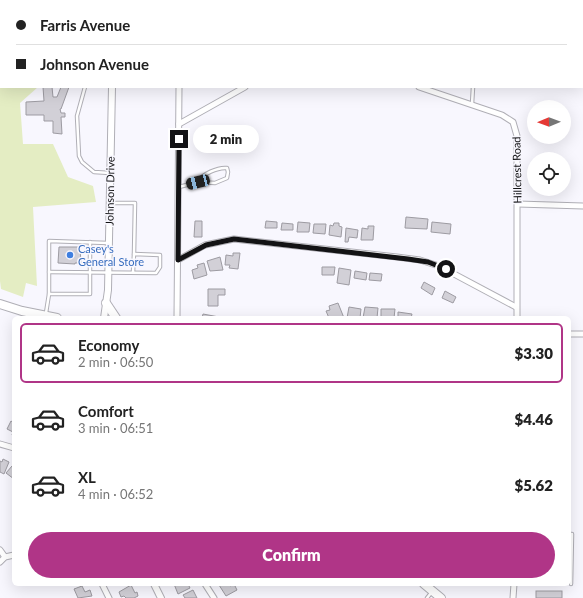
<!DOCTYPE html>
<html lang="en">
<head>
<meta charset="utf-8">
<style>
	:root { --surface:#fff; --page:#f2f2f2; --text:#222; --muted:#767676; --line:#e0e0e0; --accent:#b03587 }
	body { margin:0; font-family:Lato,sans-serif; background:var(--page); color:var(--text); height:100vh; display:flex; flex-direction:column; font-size:15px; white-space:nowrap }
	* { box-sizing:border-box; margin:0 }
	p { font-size:13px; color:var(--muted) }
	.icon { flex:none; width:22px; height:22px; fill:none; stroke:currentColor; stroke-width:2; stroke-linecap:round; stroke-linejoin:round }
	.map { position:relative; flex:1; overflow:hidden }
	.panel { position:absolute; left:12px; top:316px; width:559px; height:270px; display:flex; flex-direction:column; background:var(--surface); border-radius:6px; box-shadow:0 4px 16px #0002 }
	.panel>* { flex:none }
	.guide { position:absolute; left:0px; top:0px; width:583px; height:88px; box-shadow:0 4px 16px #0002; display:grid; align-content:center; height:88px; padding:0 16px; background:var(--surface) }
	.needle { width:26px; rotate:269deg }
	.tools { position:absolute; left:527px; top:100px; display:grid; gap:8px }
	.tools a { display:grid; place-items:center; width:44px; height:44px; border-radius:50%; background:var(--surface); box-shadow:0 4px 16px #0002; font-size:20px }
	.end { position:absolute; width:18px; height:18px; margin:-9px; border:5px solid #131315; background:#fff; box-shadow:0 0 0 2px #fff }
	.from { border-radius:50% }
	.bubble { position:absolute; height:28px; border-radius:14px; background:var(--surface); box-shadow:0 4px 16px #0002; font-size:13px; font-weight:800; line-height:28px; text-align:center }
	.car { position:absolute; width:12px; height:24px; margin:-12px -6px; border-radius:5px; box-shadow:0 0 3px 1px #0007; background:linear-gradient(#222 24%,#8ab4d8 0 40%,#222 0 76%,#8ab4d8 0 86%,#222 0) }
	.guide b { display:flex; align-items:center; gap:14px; height:38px; font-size:15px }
	.guide b+b { border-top:1px solid var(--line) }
	.guide i { width:10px; height:10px; background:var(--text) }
	ul { padding:7px 0 0; list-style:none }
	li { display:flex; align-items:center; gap:12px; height:60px; margin:0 8px 6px; padding:0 8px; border:2px solid transparent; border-radius:6px }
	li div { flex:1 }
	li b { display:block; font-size:15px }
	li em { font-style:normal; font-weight:800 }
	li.current { border-color:var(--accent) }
	li>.icon { width:36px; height:36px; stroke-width:1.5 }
	.cta { display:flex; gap:8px; margin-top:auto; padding:8px 16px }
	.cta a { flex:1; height:46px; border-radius:24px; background:var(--accent); color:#fff; font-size:16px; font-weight:800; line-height:46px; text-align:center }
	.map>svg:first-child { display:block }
</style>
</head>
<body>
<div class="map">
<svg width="583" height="598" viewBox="0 0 583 598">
	<rect width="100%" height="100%" fill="#f8f7fe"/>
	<path fill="#e4edc3" d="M 0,0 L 103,0 L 1,1 L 1,87 L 38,87 L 20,103 L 23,144 L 53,144 L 68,177 L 93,186 L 96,202 L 33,207 L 37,286 L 26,283 L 23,297 L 1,289 L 0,281 Z"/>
	<g fill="#d2d0d7" stroke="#9d9ba2">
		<path d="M 43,87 L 52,87 L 53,97 L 57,97 L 61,87 L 69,87 L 61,109 L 60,109 L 61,113 L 65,113 L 65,117 L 61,117 L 62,134 L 53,133 L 53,121 L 44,121 L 44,115 L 26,115 L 26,102 L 44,101 Z"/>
		<path d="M 406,217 L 428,219 L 427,229 L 405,228 Z"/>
		<path d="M 195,221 L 202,221 L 202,237 L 194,237 Z"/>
		<path d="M 266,221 L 277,222 L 277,228 L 265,228 Z"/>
		<path d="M 298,222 L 310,223 L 309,232 L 297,232 Z"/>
		<path d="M 432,222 L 451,224 L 450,234 L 431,232 Z"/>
		<path d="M 282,223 L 293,224 L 293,230 L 281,230 Z"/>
		<path d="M 334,223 L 339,223 L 339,226 L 342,227 L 341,237 L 329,235 L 330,225 L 333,226 Z"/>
		<path d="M 314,224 L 326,224 L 325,234 L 313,233 Z"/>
		<path d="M 368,226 L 374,226 L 373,240 L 361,240 L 362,228 L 368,229 Z"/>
		<path d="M 346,228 L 358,230 L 357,238 L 349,237 L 348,242 L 345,242 Z"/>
		<path d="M 59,247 L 80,247 L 81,263 L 75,263 L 75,264 L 58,263 Z"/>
		<path d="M 233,253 L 240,253 L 238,269 L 229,268 L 230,265 L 225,265 L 226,255 L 233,256 Z"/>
		<path d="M 220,257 L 223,270 L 210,271 L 207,261 Z"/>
		<path d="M 204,263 L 207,275 L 194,279 L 192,270 L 198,268 L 197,265 Z"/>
		<path d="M 322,267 L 335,267 L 334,275 L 322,275 Z"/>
		<path d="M 339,268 L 351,270 L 349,285 L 337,283 Z"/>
		<path d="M 355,271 L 367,273 L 366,280 L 354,278 Z"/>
		<path d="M 370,273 L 382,274 L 381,281 L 369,280 Z"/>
		<path d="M 424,282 L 435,288 L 432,295 L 421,288 Z"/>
		<path d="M 208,289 L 225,289 L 225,295 L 218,295 L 218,306 L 208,306 Z"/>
		<path d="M 445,291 L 456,297 L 453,303 L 442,298 Z"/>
		<path d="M 338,303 L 344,318 L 329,318 L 326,311 L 330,310 L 329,306 Z"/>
		<path d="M 349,307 L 361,309 L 360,318 L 347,318 Z"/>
		<path d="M 365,307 L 378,308 L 377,318 L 363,318 Z"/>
		<path d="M 381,309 L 395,309 L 394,318 L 381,318 Z"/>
		<path d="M 398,312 L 412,314 L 411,318 L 398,318 Z"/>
		<path d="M 203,314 L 219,317 L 219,318 L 202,318 Z"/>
		<path d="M 11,421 L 14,423 L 14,436 L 12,435 L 13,432 L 7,429 Z"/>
		<path d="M 3,459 L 9,462 L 4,474 L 0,472 L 0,461 L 2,462 Z"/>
		<path d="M 12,466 L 14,468 L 14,479 L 6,473 Z"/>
		<path d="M 174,584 L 188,584 L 190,588 L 178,594 Z"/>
		<path d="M 229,584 L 230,586 L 234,584 L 237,590 L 226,596 L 219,585 Z"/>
		<path d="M 131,585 L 135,593 L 137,592 L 138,596 L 134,598 L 126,598 L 124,596 L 121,597 L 119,592 Z"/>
		<path d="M 82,586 L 85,592 L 90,590 L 92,596 L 78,598 L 74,589 Z"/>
		<path d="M 193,590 L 197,598 L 185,598 L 183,595 Z"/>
		<rect x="536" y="591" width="26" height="7"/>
	</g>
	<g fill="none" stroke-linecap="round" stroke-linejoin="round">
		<defs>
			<g id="service">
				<path d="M 474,1 L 474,0"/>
				<path d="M 85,87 L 77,116 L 79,156 L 82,162 L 94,172 L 110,173"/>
				<path d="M 472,104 L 473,87"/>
				<path d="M 179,187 L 198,182 L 215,183 L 227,178 L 228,172 L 227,168 C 218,167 202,174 198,182"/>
				<path d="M 111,203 L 135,203 L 134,254"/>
				<path d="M 49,272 L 156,273 L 160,267 L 160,255 L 134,254 L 133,272"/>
				<path d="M 49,294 L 90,294 L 90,242"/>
				<path d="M 46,313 L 49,294 L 49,241 L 108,243"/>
				<path d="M 569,534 L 572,534 L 571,584"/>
				<path d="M 427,598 L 431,593"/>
			</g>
			<g id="minor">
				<path d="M 419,87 L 502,115 L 513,122 L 517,136 L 517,318"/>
				<path d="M 179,124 L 245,87"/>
				<path d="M 518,204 L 583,206"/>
				<path d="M 178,260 L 205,245 L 234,239 L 397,257 L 420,260 L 439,266 L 516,307"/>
				<path d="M 177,318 L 179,87"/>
				<path d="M 569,334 L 583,334"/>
				<path d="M 0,444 L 14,448"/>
				<path d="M 0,550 L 5,557"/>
				<path d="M 0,562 L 5,557 L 14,555"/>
				<path d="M 102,584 L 109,598"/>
				<path d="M 205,584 L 214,598"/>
				<path d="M 513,598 L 514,584"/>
			</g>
			<g id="tertiary">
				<path d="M 113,1 L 113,0"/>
				<path d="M 104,318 L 108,290 L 112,87"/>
				<path d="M 154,584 L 161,598"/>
			</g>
			<g id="primary">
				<path d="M 106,303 L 116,318"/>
				<path d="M 0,304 L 22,311 L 57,318"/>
				<path d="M 424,584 L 441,598"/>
			</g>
		</defs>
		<use href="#service" stroke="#b0afb6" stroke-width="4.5"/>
		<use href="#minor" stroke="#b0afb6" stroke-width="7"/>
		<use href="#tertiary" stroke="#b0afb6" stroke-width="8"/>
		<use href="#primary" stroke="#b0afb6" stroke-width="10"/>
		<use href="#service" stroke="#fff" stroke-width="2.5"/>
		<use href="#minor" stroke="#fff" stroke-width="5"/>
		<use href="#tertiary" stroke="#fff" stroke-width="6"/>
		<use href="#primary" stroke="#fff" stroke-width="8"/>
	</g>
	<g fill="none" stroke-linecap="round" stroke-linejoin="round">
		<path stroke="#131315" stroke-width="5" d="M 179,139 L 178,260 L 206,245 L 234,239 L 408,259 L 428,262 L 446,269"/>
	</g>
	<circle fill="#3f7fe0" stroke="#f8f7fe" stroke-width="1.5" cx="70" cy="255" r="4"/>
	<g text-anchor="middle" stroke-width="3" stroke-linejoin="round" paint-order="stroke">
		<g font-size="11" fill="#131315" stroke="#f8f7fe">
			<text transform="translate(517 170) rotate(-91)" y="4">Hillcrest Road</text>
			<text transform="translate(110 191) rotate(-89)" y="4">Johnson Drive</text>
		</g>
		<g font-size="11" fill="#366cbe" stroke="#f8f7fe" text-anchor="start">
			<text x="78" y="253">Casey's<tspan x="78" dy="13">General Store</tspan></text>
		</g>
	</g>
</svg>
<div class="tools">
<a><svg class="needle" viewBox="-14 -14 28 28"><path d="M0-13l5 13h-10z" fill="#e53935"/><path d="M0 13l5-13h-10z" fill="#767676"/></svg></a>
<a><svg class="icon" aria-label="locate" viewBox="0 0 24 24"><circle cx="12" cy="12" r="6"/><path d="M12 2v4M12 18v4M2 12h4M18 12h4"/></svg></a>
</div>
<i class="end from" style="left:446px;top:269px"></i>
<i class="end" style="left:179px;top:139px"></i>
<div class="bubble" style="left:193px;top:125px;width:66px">2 min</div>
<i class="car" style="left:198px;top:182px;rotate:256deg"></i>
<div class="guide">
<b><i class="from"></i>Farris Avenue</b>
<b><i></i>Johnson Avenue</b>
</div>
<section class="panel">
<ul>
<li class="current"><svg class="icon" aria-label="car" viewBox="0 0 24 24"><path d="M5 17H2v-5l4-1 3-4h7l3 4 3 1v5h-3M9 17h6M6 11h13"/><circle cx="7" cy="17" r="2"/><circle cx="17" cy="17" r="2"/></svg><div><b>Economy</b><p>2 min · 06:50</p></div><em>$3.30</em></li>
<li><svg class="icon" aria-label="car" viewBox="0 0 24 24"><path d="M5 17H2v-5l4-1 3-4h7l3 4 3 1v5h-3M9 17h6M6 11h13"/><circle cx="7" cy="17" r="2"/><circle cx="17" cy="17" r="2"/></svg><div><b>Comfort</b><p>3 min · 06:51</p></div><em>$4.46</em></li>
<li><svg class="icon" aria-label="car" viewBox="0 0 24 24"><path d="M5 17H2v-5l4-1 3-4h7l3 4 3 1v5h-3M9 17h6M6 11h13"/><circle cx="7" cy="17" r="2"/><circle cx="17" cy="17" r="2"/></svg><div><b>XL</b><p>4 min · 06:52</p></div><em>$5.62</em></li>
</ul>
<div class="cta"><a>Confirm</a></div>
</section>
</div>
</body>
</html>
